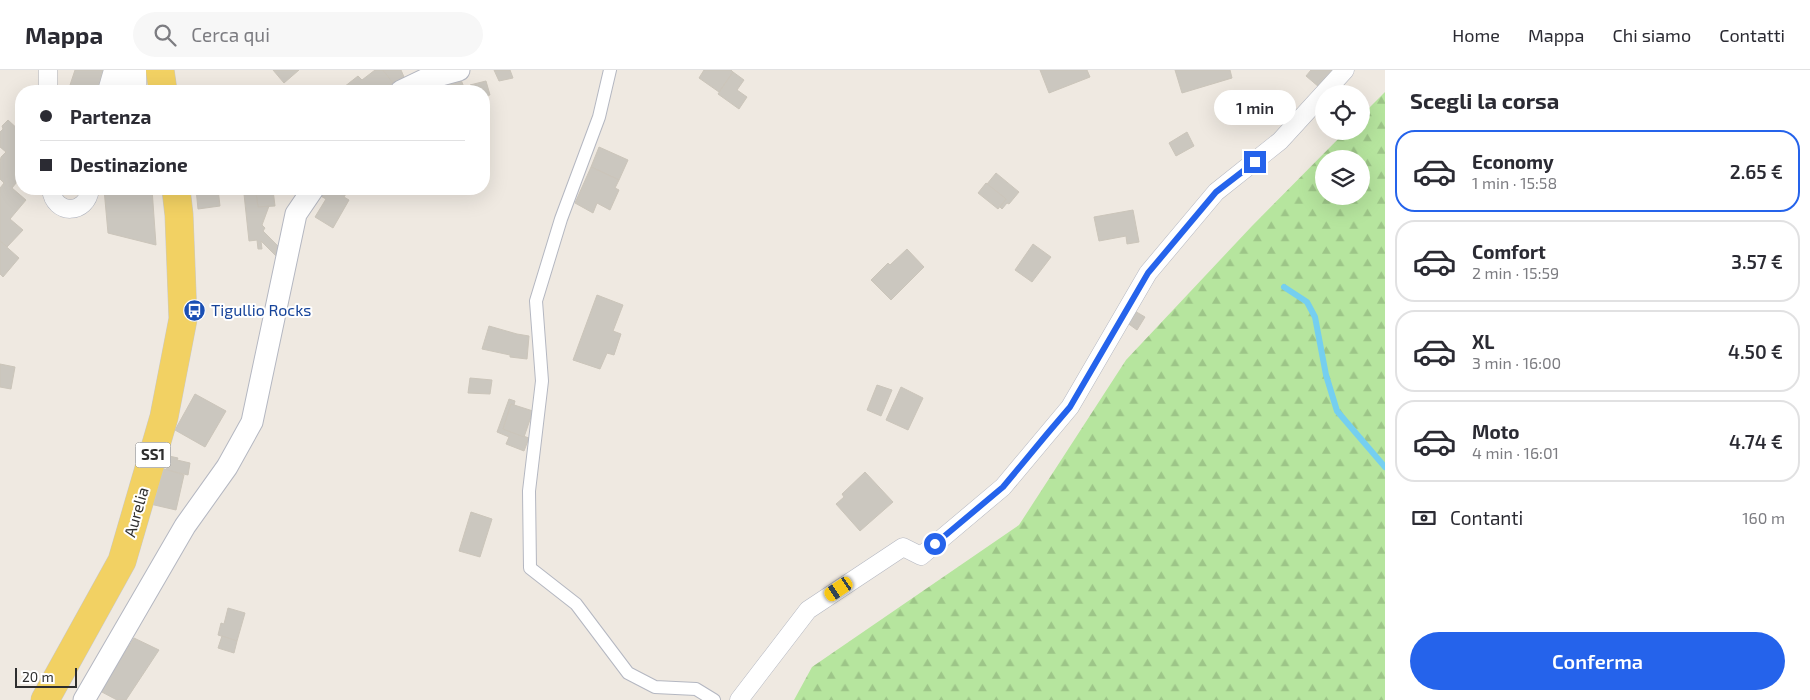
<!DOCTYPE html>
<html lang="it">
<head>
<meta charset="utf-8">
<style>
	:root { --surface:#fff; --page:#f7f7f7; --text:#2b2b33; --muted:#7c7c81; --line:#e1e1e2; --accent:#2563eb }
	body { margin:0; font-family:"Exo 2",sans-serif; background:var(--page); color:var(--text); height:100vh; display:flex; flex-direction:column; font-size:19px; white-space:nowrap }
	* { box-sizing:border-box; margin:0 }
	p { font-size:16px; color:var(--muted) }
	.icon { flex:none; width:28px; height:28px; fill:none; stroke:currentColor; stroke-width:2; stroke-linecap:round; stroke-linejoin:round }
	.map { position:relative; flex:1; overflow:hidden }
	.panel { display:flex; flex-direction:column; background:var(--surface); width:425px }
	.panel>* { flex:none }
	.guide { position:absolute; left:15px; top:15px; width:475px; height:110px; border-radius:20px; box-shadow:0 5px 20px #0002; display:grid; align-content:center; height:110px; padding:0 25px; background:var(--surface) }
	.fabs { position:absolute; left:1315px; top:15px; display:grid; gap:10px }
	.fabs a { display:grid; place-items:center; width:55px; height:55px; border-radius:50%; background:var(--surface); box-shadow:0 5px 20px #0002; font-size:25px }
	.scale { position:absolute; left:15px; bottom:12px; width:62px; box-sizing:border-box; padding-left:5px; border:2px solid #2e2e2e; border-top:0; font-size:14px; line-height:18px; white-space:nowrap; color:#2e2e2e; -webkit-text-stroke:4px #fff; paint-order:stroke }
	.end { position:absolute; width:22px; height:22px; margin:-11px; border:6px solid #2563eb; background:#fff; box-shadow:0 0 0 2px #fff }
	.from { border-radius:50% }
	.bubble { position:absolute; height:35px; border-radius:18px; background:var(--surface); box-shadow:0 5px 20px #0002; font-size:16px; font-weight:600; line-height:35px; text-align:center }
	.car { position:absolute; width:15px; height:30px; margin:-15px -8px; border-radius:6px; box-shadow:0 0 4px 1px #0007; background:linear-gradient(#f5c518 24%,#345 0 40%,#f5c518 0 76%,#345 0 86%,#f5c518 0) }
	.guide b { display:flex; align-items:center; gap:18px; height:48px; font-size:19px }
	.guide b+b { border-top:1px solid var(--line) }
	.guide i { width:12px; height:12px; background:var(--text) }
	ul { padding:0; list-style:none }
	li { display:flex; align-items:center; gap:15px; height:82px; margin:0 10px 8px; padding:0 15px; border:2px solid var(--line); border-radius:20px }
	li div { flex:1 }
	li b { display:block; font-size:19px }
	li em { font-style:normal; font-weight:600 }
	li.selected { border-color:var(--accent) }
	li>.icon { width:45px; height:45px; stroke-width:1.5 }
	h2 { padding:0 25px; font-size:22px; line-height:60px }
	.pay { display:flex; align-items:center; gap:12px; height:55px; padding:0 25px; font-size:19px }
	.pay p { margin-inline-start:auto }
	.primary-button { display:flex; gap:10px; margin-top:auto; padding:10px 25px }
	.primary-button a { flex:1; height:58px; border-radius:30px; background:var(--accent); color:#fff; font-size:20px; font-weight:600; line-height:58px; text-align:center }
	header { display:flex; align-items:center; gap:30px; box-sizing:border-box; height:70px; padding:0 25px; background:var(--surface); border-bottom:1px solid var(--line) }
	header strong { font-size:24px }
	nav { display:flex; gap:28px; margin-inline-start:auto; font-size:18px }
	.search { width:350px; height:45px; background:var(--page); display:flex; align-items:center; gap:12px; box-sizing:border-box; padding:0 18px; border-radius:28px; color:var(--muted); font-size:19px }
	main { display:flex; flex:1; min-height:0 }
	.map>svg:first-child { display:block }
</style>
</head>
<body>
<header>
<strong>Mappa</strong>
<div class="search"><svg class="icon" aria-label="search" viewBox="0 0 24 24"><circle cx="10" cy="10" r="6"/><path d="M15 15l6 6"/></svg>Cerca qui</div>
<nav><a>Home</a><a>Mappa</a><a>Chi siamo</a><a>Contatti</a></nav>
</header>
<main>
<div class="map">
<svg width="1385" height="630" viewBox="0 0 1385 630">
	<defs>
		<pattern id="forest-firs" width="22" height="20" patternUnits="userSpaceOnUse" patternTransform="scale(1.25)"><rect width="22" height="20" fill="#b6e59e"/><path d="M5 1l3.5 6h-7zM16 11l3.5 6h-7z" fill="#9dc588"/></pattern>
	</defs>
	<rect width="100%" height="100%" fill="#efe9e1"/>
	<path fill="url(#forest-firs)" fill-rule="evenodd" d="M 1385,22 L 1385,630 L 794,630 L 812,597 L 1019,455 L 1126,290 L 1252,156 L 1346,61 L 1361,61 L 1361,46 ZM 1324,89 L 1361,89 L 1361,126 L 1324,126 Z"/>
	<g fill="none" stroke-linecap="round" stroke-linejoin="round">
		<path stroke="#75cff0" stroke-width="6" d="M 1284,217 L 1307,232 L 1315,247 L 1326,305 L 1337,341 L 1385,397"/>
	</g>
	<g fill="#cbc7bf" stroke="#cbc5ba">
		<path d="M 75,0 L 107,0 L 100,21 L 68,21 Z"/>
		<path d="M 273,0 L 299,0 L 284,13 Z"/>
		<path d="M 375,0 L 383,0 L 393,13 L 383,21 L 347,21 L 344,17 L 358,6 L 362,10 Z"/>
		<path d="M 383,0 L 401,0 L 404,7 L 393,13 Z"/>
		<path d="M 494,0 L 510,0 L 513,8 L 499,11 Z"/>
		<path d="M 704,0 L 731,0 L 733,2 L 719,22 L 699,8 Z"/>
		<path d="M 1040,0 L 1087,0 L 1090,7 L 1049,23 Z"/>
		<path d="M 1175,0 L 1230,0 L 1232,8 L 1182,23 Z"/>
		<path d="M 1311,0 L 1334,0 L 1319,17 L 1306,6 Z"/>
		<path d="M 733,2 L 744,10 L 737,20 L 747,27 L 739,39 L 718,24 Z"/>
		<path d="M 460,7 L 465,20 L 450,21 L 446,11 Z"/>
		<path d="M 486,11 L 490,25 L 484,26 L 484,21 L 471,21 L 470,15 Z"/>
		<path d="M 8,50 L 21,62 L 21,83 L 16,89 L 21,93 L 21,107 L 12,118 L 26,130 L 10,149 L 23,160 L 7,177 L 0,171 L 0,118 L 4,113 L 0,109 L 0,92 L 1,87 L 6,82 L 0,77 L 0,62 L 3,59 L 2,56 Z"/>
		<path d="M 1187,62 L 1194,76 L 1176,86 L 1169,73 Z"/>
		<path d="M 599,77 L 628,90 L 619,110 L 591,97 Z"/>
		<path d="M 591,97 L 619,110 L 615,118 L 619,120 L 610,140 L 597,133 L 593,143 L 575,133 Z"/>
		<path d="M 996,103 L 1019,122 L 1009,134 L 1007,133 L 1002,139 L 1000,137 L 1006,129 L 987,114 Z"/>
		<path d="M 986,113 L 1006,129 L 998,139 L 978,123 Z"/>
		<path d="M 104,119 L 152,119 L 156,175 L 108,163 Z"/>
		<path d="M 196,119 L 218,119 L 220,136 L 198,139 Z"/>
		<path d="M 320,119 L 349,119 L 344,127 L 349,130 L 333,158 L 315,147 L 326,129 L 317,124 Z"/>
		<path d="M 273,120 L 275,136 L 258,137 L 256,123 Z"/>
		<path d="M 256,123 L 258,137 L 269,136 L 262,155 L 265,158 L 263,161 L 278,176 L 276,186 L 261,171 L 262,179 L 258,179 L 257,170 L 249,171 L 244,124 Z"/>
		<path d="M 1133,140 L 1139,172 L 1127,174 L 1126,166 L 1099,171 L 1094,147 Z"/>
		<path d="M 0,171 L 19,188 L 3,207 L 0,204 Z"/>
		<path d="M 1033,174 L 1051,187 L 1032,212 L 1015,200 Z"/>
		<path d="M 907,179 L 924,197 L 891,230 L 871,210 L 888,193 L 890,195 Z"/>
		<path d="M 597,225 L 623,235 L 613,261 L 621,264 L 614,285 L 607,283 L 600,299 L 573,290 Z"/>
		<path d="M 1133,240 L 1145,247 L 1137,260 L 1126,252 Z"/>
		<path d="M 489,256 L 517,264 L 529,266 L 527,289 L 510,287 L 510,285 L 482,279 Z"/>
		<path d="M 0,294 L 15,297 L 11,319 L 0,317 Z"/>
		<path d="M 470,308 L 492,310 L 490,324 L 468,323 Z"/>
		<path d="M 877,315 L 892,320 L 881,346 L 867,340 Z"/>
		<path d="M 901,317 L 923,328 L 908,360 L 886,350 Z"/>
		<path d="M 195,324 L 226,341 L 205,377 L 175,360 Z"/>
		<path d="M 509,329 L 515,331 L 514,335 L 511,334 L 503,359 L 529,368 L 524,381 L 506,374 L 509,367 L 497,362 Z"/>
		<path d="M 511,334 L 533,341 L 524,367 L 503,359 Z"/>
		<path d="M 169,386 L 178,388 L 177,390 L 190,393 L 188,405 L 166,400 Z"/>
		<path d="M 158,397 L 184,405 L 176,440 L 150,434 Z"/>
		<path d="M 865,402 L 893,432 L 860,461 L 836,434 L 844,427 L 842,424 Z"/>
		<path d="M 471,442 L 492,449 L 480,487 L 459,481 Z"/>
		<path d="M 228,538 L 245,543 L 237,571 L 218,565 L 221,553 L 224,554 Z"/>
		<path d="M 222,566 L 237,571 L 234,583 L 218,578 Z"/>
		<path d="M 134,568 L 159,580 L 126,630 L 117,630 L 100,621 Z"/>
	</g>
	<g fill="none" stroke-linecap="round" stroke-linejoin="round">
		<defs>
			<path id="pedestrian" d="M 610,0 L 599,47 L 561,149 L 536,231 L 542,311 L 529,421 L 530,498 L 576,534 L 628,603 L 655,617 L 696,619 L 714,630"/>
			<g id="minor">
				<path d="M 48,0 L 48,21"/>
				<path d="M 107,21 L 113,0"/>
				<path d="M 122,21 L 124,0"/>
				<path d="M 137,21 L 137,0"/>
				<path d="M 51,119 C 54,146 87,145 90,119"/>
				<path d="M 739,630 L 808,540 L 903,477 L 921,486 L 1003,417 L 1070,337 L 1148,203 L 1216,122 L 1280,71 L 1345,0"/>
			</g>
			<g id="tertiary">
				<path d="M 401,21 L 426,9 L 459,0"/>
				<path d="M 84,630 L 185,456 L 227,397 L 252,352 L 296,144 L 313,119"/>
			</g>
			<g id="primary">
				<path d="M 160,0 L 163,21"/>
				<path d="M 45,630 L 122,491 L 164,347 L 183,249 L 179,145 L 176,119"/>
			</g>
		</defs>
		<use href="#pedestrian" stroke="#b4b7c1" stroke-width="14"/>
		<use href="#minor" stroke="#b4b7c1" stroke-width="19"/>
		<use href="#tertiary" stroke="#b4b7c1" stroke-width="23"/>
		<use href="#primary" stroke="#c9c9c9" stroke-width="29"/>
		<use href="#pedestrian" stroke="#fff" stroke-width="12"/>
		<use href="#minor" stroke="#fff" stroke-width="18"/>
		<use href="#tertiary" stroke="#fff" stroke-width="21"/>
		<use href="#primary" stroke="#f2d163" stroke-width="28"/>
	</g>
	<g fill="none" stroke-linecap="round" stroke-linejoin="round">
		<path stroke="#2563eb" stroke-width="6" d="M 935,474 L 1003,417 L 1047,364 L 1070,337 L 1148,203 L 1216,122 L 1255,92"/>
	</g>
	<defs>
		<symbol id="bus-disc" viewBox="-11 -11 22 22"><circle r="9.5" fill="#1a4fb4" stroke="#fff"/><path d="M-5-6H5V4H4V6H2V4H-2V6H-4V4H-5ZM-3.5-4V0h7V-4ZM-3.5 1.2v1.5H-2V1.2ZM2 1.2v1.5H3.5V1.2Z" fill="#fff"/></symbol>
	</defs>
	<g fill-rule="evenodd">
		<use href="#bus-disc" x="182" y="228" width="25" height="25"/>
	</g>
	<g text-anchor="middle" stroke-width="4" stroke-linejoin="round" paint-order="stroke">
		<rect fill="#fff" stroke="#6d6d6d" stroke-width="1" x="135.5" y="372.5" width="35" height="25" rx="4"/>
		<g font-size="15" font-weight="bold" fill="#2e2e2e">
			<text x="153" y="390">SS1</text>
		</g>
		<g font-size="16" fill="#164399" stroke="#fff" text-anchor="start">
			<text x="211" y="246">Tigullio Rocks</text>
		</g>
		<g font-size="16" fill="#2e2e2e" stroke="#fff">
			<text transform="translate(136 442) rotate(-74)" y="6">Aurelia</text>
		</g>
	</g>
</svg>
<div class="fabs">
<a><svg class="icon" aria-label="locate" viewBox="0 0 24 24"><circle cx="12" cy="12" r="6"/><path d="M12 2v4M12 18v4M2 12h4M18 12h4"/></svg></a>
<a><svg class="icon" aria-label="layers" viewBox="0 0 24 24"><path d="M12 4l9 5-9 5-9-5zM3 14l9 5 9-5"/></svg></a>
</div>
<div class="scale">20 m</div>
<i class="end from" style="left:935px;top:474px"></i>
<i class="end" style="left:1255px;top:92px"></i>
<div class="bubble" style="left:1214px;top:20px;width:82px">1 min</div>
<i class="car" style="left:839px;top:519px;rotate:236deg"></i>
<div class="guide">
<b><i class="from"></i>Partenza</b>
<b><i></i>Destinazione</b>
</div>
</div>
<section class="panel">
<h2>Scegli la corsa</h2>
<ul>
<li class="selected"><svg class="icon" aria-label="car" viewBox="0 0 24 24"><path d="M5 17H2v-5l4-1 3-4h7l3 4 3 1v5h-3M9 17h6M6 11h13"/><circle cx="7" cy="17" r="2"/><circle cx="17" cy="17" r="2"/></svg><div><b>Economy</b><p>1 min · 15:58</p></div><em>2.65 €</em></li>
<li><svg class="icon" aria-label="car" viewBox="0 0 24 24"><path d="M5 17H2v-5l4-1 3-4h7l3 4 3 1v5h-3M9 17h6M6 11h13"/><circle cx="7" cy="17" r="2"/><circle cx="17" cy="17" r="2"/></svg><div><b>Comfort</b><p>2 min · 15:59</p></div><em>3.57 €</em></li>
<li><svg class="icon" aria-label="car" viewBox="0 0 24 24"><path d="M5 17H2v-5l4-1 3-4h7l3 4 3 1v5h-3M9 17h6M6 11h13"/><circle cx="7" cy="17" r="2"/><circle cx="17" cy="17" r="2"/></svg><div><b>XL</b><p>3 min · 16:00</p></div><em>4.50 €</em></li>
<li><svg class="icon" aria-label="car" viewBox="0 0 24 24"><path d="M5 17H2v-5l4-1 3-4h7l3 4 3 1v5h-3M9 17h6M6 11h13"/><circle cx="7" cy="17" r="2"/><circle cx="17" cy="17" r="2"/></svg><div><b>Moto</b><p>4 min · 16:01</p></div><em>4.74 €</em></li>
</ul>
<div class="pay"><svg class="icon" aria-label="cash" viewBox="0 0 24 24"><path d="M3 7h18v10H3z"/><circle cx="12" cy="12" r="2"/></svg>Contanti<p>160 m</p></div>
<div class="primary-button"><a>Conferma</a></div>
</section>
</main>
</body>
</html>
